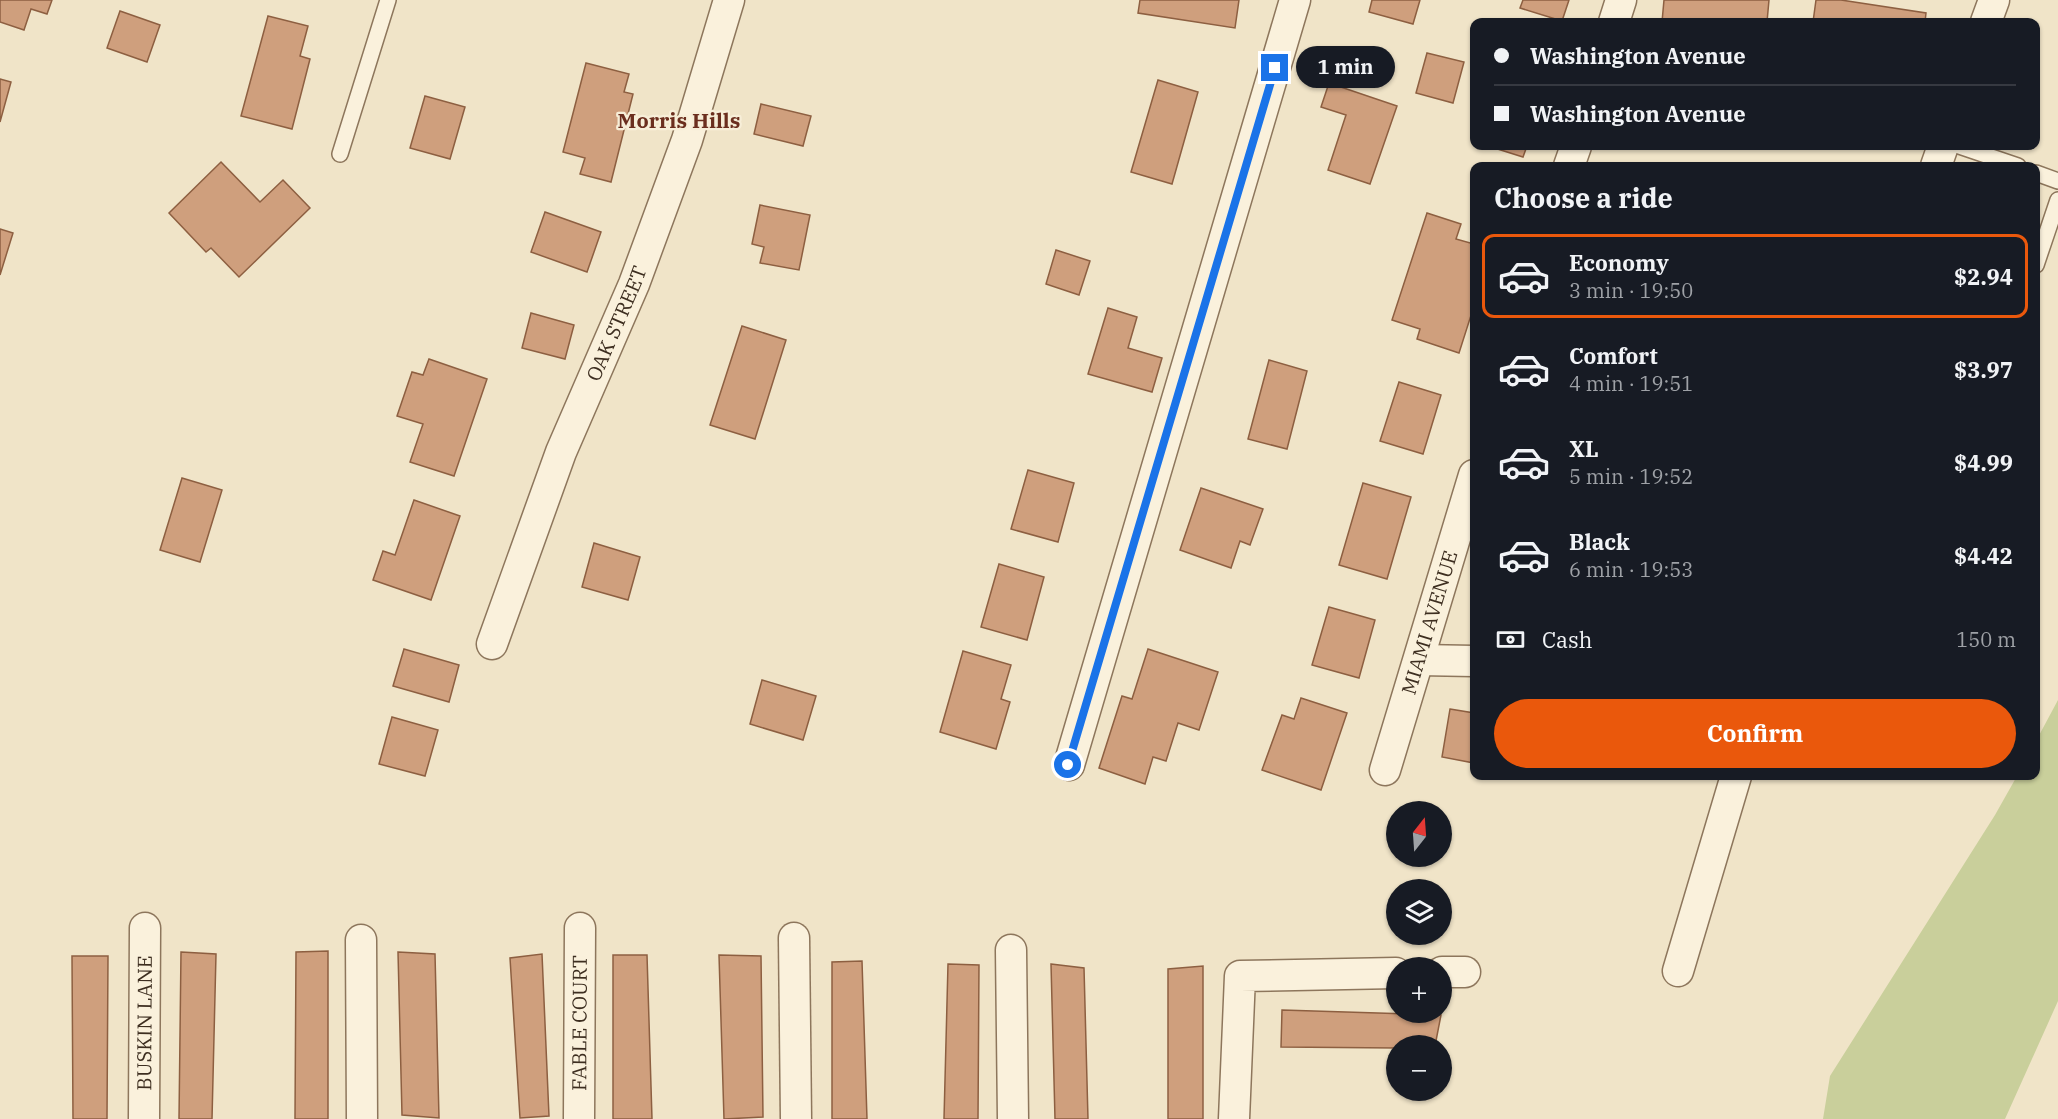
<!DOCTYPE html>
<html lang="en">
<head>
<meta charset="utf-8">
<style>
	:root { --surface:#171b24; --page:#242831; --text:#f1f3f6; --muted:#9ea1a6; --line:#363941; --accent:#ea580c }
	body { margin:0; font-family:"IBM Plex Serif",serif; background:var(--page); color:var(--text); height:100vh; display:flex; flex-direction:column; font-size:22px; white-space:nowrap }
	* { box-sizing:border-box; margin:0 }
	p { font-size:20px; color:var(--muted) }
	.icon { flex:none; width:33px; height:33px; fill:none; stroke:currentColor; stroke-width:2; stroke-linecap:round; stroke-linejoin:round }
	.map { position:relative; flex:1; overflow:hidden }
	.panel { position:absolute; left:1470px; top:162px; width:570px; height:618px; display:flex; flex-direction:column; background:var(--surface); border-radius:12px; box-shadow:0 2px 4px #0004 }
	.panel>* { flex:none }
	.top-card { position:absolute; left:1470px; top:18px; width:570px; height:132px; border-radius:12px; box-shadow:0 2px 4px #0004; display:grid; align-content:center; height:132px; padding:0 24px; background:var(--surface) }
	.needle { width:39px; rotate:17deg }
	.buttons { position:absolute; left:1386px; top:801px; display:grid; gap:12px }
	.buttons a { display:grid; place-items:center; width:66px; height:66px; border-radius:50%; background:var(--surface); box-shadow:0 2px 4px #0004; font-size:30px }
	.end { position:absolute; width:27px; height:27px; margin:-14px; border:8px solid #1a73e8; background:#fff; box-shadow:0 0 0 3px #fff }
	.from { border-radius:50% }
	.bubble { position:absolute; height:42px; border-radius:21px; background:var(--surface); box-shadow:0 2px 4px #0004; font-size:20px; font-weight:700; line-height:42px; text-align:center }
	.top-card b { display:flex; align-items:center; gap:21px; height:57px; font-size:22px }
	.top-card b+b { border-top:2px solid var(--line) }
	.top-card i { width:15px; height:15px; background:var(--text) }
	ul { padding:0; list-style:none }
	li { display:flex; align-items:center; gap:18px; height:84px; margin:0 12px 9px; padding:0 12px; border:3px solid transparent; border-radius:12px }
	li div { flex:1 }
	li b { display:block; font-size:22px }
	li em { font-style:normal; font-weight:700 }
	li.current { border-color:var(--accent) }
	li>.icon { width:54px; height:54px; stroke-width:1.5 }
	h2 { padding:0 24px; font-size:27px; line-height:72px }
	.pay { display:flex; align-items:center; gap:15px; height:66px; padding:0 24px; font-size:22px }
	.pay p { margin-inline-start:auto }
	.primary-button { display:flex; gap:12px; margin-top:auto; padding:12px 24px }
	.primary-button a { flex:1; height:69px; border-radius:36px; background:var(--accent); color:#fff; font-size:24px; font-weight:700; line-height:69px; text-align:center }
	.map>svg:first-child { display:block }
</style>
</head>
<body>
<div class="map">
<svg width="2058" height="1119" viewBox="0 0 2058 1119">
	<rect width="100%" height="100%" fill="#f0e4c8"/>
	<path fill="#c9cf9b" d="M 2058,700 L 2058,1001 L 2005,1119 L 1823,1119 L 1830,1076 L 1995,815 L 2017,776 L 2036,776 L 2036,741 Z"/>
	<g fill="#cf9f7d" stroke="#8d5f41" stroke-width="1.5">
		<path d="M 0,0 L 52,0 L 47,14 L 31,9 L 24,30 L 0,22 Z"/>
		<path d="M 1140,0 L 1239,0 L 1235,28 L 1138,13 Z"/>
		<path d="M 1372,0 L 1420,0 L 1413,24 L 1369,12 Z"/>
		<path d="M 1523,0 L 1569,0 L 1562,21 L 1520,8 Z"/>
		<path d="M 1664,0 L 1769,0 L 1767,22 L 1662,22 Z"/>
		<path d="M 1816,0 L 1841,0 L 1926,13 L 1925,22 L 1813,22 Z"/>
		<path d="M 120,11 L 160,25 L 147,62 L 107,48 Z"/>
		<path d="M 268,16 L 308,26 L 300,56 L 310,59 L 292,129 L 241,116 Z"/>
		<path d="M 1427,53 L 1464,62 L 1453,103 L 1416,93 Z"/>
		<path d="M 586,63 L 629,74 L 624,92 L 633,94 L 611,182 L 580,174 L 585,158 L 563,152 Z"/>
		<path d="M 0,79 L 11,82 L 0,122 Z"/>
		<path d="M 1158,80 L 1198,92 L 1172,184 L 1131,172 Z"/>
		<path d="M 1329,83 L 1397,106 L 1370,184 L 1328,170 L 1346,115 L 1321,107 Z"/>
		<path d="M 425,96 L 465,107 L 450,159 L 410,148 Z"/>
		<path d="M 761,104 L 811,116 L 803,146 L 754,134 Z"/>
		<path d="M 1488,146 L 1527,146 L 1523,157 Z"/>
		<path d="M 221,162 L 260,202 L 283,180 L 310,208 L 239,277 L 211,248 L 206,252 L 169,213 Z"/>
		<path d="M 760,205 L 810,215 L 799,270 L 760,263 L 764,247 L 752,244 Z"/>
		<path d="M 545,212 L 601,232 L 587,272 L 531,252 Z"/>
		<path d="M 1427,213 L 1461,224 L 1456,239 L 1474,244 L 1474,306 L 1459,353 L 1417,339 L 1420,329 L 1392,320 Z"/>
		<path d="M 0,229 L 13,233 L 0,275 Z"/>
		<path d="M 1056,250 L 1090,261 L 1079,295 L 1046,284 Z"/>
		<path d="M 1108,308 L 1137,317 L 1128,348 L 1162,358 L 1152,392 L 1088,374 Z"/>
		<path d="M 531,313 L 574,325 L 565,359 L 522,348 Z"/>
		<path d="M 742,326 L 786,340 L 755,439 L 710,425 Z"/>
		<path d="M 429,359 L 487,379 L 454,476 L 410,462 L 423,424 L 397,416 L 412,372 L 423,375 Z"/>
		<path d="M 1269,360 L 1307,371 L 1287,449 L 1248,439 Z"/>
		<path d="M 1399,382 L 1441,395 L 1423,454 L 1380,441 Z"/>
		<path d="M 1028,470 L 1074,483 L 1058,542 L 1011,529 Z"/>
		<path d="M 182,478 L 222,490 L 200,562 L 160,550 Z"/>
		<path d="M 1363,483 L 1411,497 L 1387,579 L 1339,565 Z"/>
		<path d="M 1201,488 L 1263,509 L 1250,545 L 1240,541 L 1231,568 L 1180,550 Z"/>
		<path d="M 414,500 L 460,516 L 431,600 L 373,580 L 383,551 L 395,555 Z"/>
		<path d="M 594,543 L 640,557 L 628,600 L 582,587 Z"/>
		<path d="M 999,564 L 1044,577 L 1027,640 L 981,627 Z"/>
		<path d="M 1329,607 L 1375,620 L 1359,678 L 1312,665 Z"/>
		<path d="M 404,649 L 459,665 L 449,702 L 393,686 Z"/>
		<path d="M 1148,649 L 1218,672 L 1199,730 L 1178,723 L 1166,761 L 1153,757 L 1145,784 L 1099,768 L 1122,696 L 1132,699 Z"/>
		<path d="M 963,651 L 1011,665 L 1001,699 L 1010,702 L 996,749 L 940,732 Z"/>
		<path d="M 762,680 L 816,696 L 803,740 L 750,724 Z"/>
		<path d="M 1301,698 L 1347,713 L 1321,790 L 1262,770 L 1282,715 L 1294,719 Z"/>
		<path d="M 1450,709 L 1474,713 L 1474,763 L 1442,757 Z"/>
		<path d="M 392,717 L 438,730 L 425,776 L 379,764 Z"/>
		<path d="M 328,951 L 328,1119 L 295,1119 L 296,952 Z"/>
		<path d="M 181,952 L 216,954 L 212,1119 L 179,1119 Z"/>
		<path d="M 398,952 L 435,954 L 439,1118 L 402,1115 Z"/>
		<path d="M 542,954 L 549,1116 L 520,1118 L 510,958 Z"/>
		<path d="M 613,955 L 647,955 L 652,1119 L 613,1119 Z"/>
		<path d="M 719,955 L 761,956 L 763,1117 L 724,1119 Z"/>
		<path d="M 72,956 L 108,956 L 107,1119 L 73,1119 Z"/>
		<path d="M 862,961 L 867,1119 L 832,1119 L 832,962 Z"/>
		<path d="M 948,964 L 979,965 L 978,1119 L 944,1119 Z"/>
		<path d="M 1051,964 L 1084,968 L 1088,1119 L 1055,1119 Z"/>
		<path d="M 1203,966 L 1203,1119 L 1168,1119 L 1168,969 Z"/>
		<path d="M 1282,1010 L 1441,1015 L 1435,1046 L 1396,1046 L 1396,1048 L 1281,1047 Z"/>
	</g>
	<g fill="none" stroke-linecap="round" stroke-linejoin="round">
		<defs>
			<g id="service">
				<path d="M 1959,146 L 2018,166"/>
				<path d="M 340,154 L 388,0"/>
				<path d="M 2036,173 L 2058,181"/>
				<path d="M 2036,265 L 2058,200"/>
			</g>
			<g id="minor">
				<path d="M 1614,22 L 1621,0"/>
				<path d="M 1986,22 L 1994,0"/>
				<path d="M 1569,166 L 1576,146"/>
				<path d="M 1936,166 L 1943,146"/>
				<path id="s1" d="M 492,644 L 561,452 L 634,284 L 687,140 L 729,0"/>
				<path d="M 1419,660 L 1474,661"/>
				<path d="M 1069,765 L 1295,0"/>
				<path id="s2" d="M 1385,770 L 1474,475"/>
				<path d="M 794,938 L 796,1119"/>
				<path d="M 361,940 L 362,1119"/>
				<path d="M 1011,950 L 1013,1119"/>
				<path d="M 1678,971 L 1736,776"/>
				<path d="M 1442,972 L 1465,972"/>
				<path id="s3" d="M 144,1119 L 145,928"/>
				<path id="s4" d="M 579,1119 L 580,928"/>
				<path d="M 1234,1119 L 1240,976 L 1396,973"/>
			</g>
		</defs>
		<use href="#service" stroke="#8d765c" stroke-width="18"/>
		<use href="#minor" stroke="#8d765c" stroke-width="33"/>
		<use href="#service" stroke="#faf1dc" stroke-width="15"/>
		<use href="#minor" stroke="#faf1dc" stroke-width="30"/>
	</g>
	<g fill="none" stroke-linecap="round" stroke-linejoin="round">
		<path stroke="#1a73e8" stroke-width="8" d="M 1068,765 L 1275,68"/>
	</g>
	<g text-anchor="middle" stroke-width="4.5" stroke-linejoin="round" paint-order="stroke">
		<g font-size="20" fill="#3d2e20" stroke="#f7eed8">
			<text dy="7" stroke="none"><textPath href="#s1" startOffset="344">OAK STREET</textPath></text>
			<text dy="7" stroke="none"><textPath href="#s2" startOffset="154">MIAMI AVENUE</textPath></text>
			<text dy="7" stroke="none"><textPath href="#s4" startOffset="96">FABLE COURT</textPath></text>
			<text dy="7" stroke="none"><textPath href="#s3" startOffset="96">BUSKIN LANE</textPath></text>
		</g>
		<g font-size="21" font-weight="bold" fill="#6b2e1e" stroke="#f7eed8">
			<text x="679" y="128">Morris Hills</text>
		</g>
	</g>
</svg>
<div class="buttons">
<a><svg class="needle" viewBox="-14 -14 28 28"><path d="M0-13l5 13h-10z" fill="#e53935"/><path d="M0 13l5-13h-10z" fill="#9ea1a6"/></svg></a>
<a><svg class="icon" aria-label="layers" viewBox="0 0 24 24"><path d="M12 4l9 5-9 5-9-5zM3 14l9 5 9-5"/></svg></a>
<a>+</a>
<a>−</a>
</div>
<i class="end from" style="left:1068px;top:765px"></i>
<i class="end" style="left:1275px;top:68px"></i>
<div class="bubble" style="left:1296px;top:46px;width:99px">1 min</div>
<div class="top-card">
<b><i class="from"></i>Washington Avenue</b>
<b><i></i>Washington Avenue</b>
</div>
<section class="panel">
<h2>Choose a ride</h2>
<ul>
<li class="current"><svg class="icon" aria-label="car" viewBox="0 0 24 24"><path d="M5 17H2v-5l4-1 3-4h7l3 4 3 1v5h-3M9 17h6M6 11h13"/><circle cx="7" cy="17" r="2"/><circle cx="17" cy="17" r="2"/></svg><div><b>Economy</b><p>3 min · 19:50</p></div><em>$2.94</em></li>
<li><svg class="icon" aria-label="car" viewBox="0 0 24 24"><path d="M5 17H2v-5l4-1 3-4h7l3 4 3 1v5h-3M9 17h6M6 11h13"/><circle cx="7" cy="17" r="2"/><circle cx="17" cy="17" r="2"/></svg><div><b>Comfort</b><p>4 min · 19:51</p></div><em>$3.97</em></li>
<li><svg class="icon" aria-label="car" viewBox="0 0 24 24"><path d="M5 17H2v-5l4-1 3-4h7l3 4 3 1v5h-3M9 17h6M6 11h13"/><circle cx="7" cy="17" r="2"/><circle cx="17" cy="17" r="2"/></svg><div><b>XL</b><p>5 min · 19:52</p></div><em>$4.99</em></li>
<li><svg class="icon" aria-label="car" viewBox="0 0 24 24"><path d="M5 17H2v-5l4-1 3-4h7l3 4 3 1v5h-3M9 17h6M6 11h13"/><circle cx="7" cy="17" r="2"/><circle cx="17" cy="17" r="2"/></svg><div><b>Black</b><p>6 min · 19:53</p></div><em>$4.42</em></li>
</ul>
<div class="pay"><svg class="icon" aria-label="cash" viewBox="0 0 24 24"><path d="M3 7h18v10H3z"/><circle cx="12" cy="12" r="2"/></svg>Cash<p>150 m</p></div>
<div class="primary-button"><a>Confirm</a></div>
</section>
</div>
</body>
</html>
